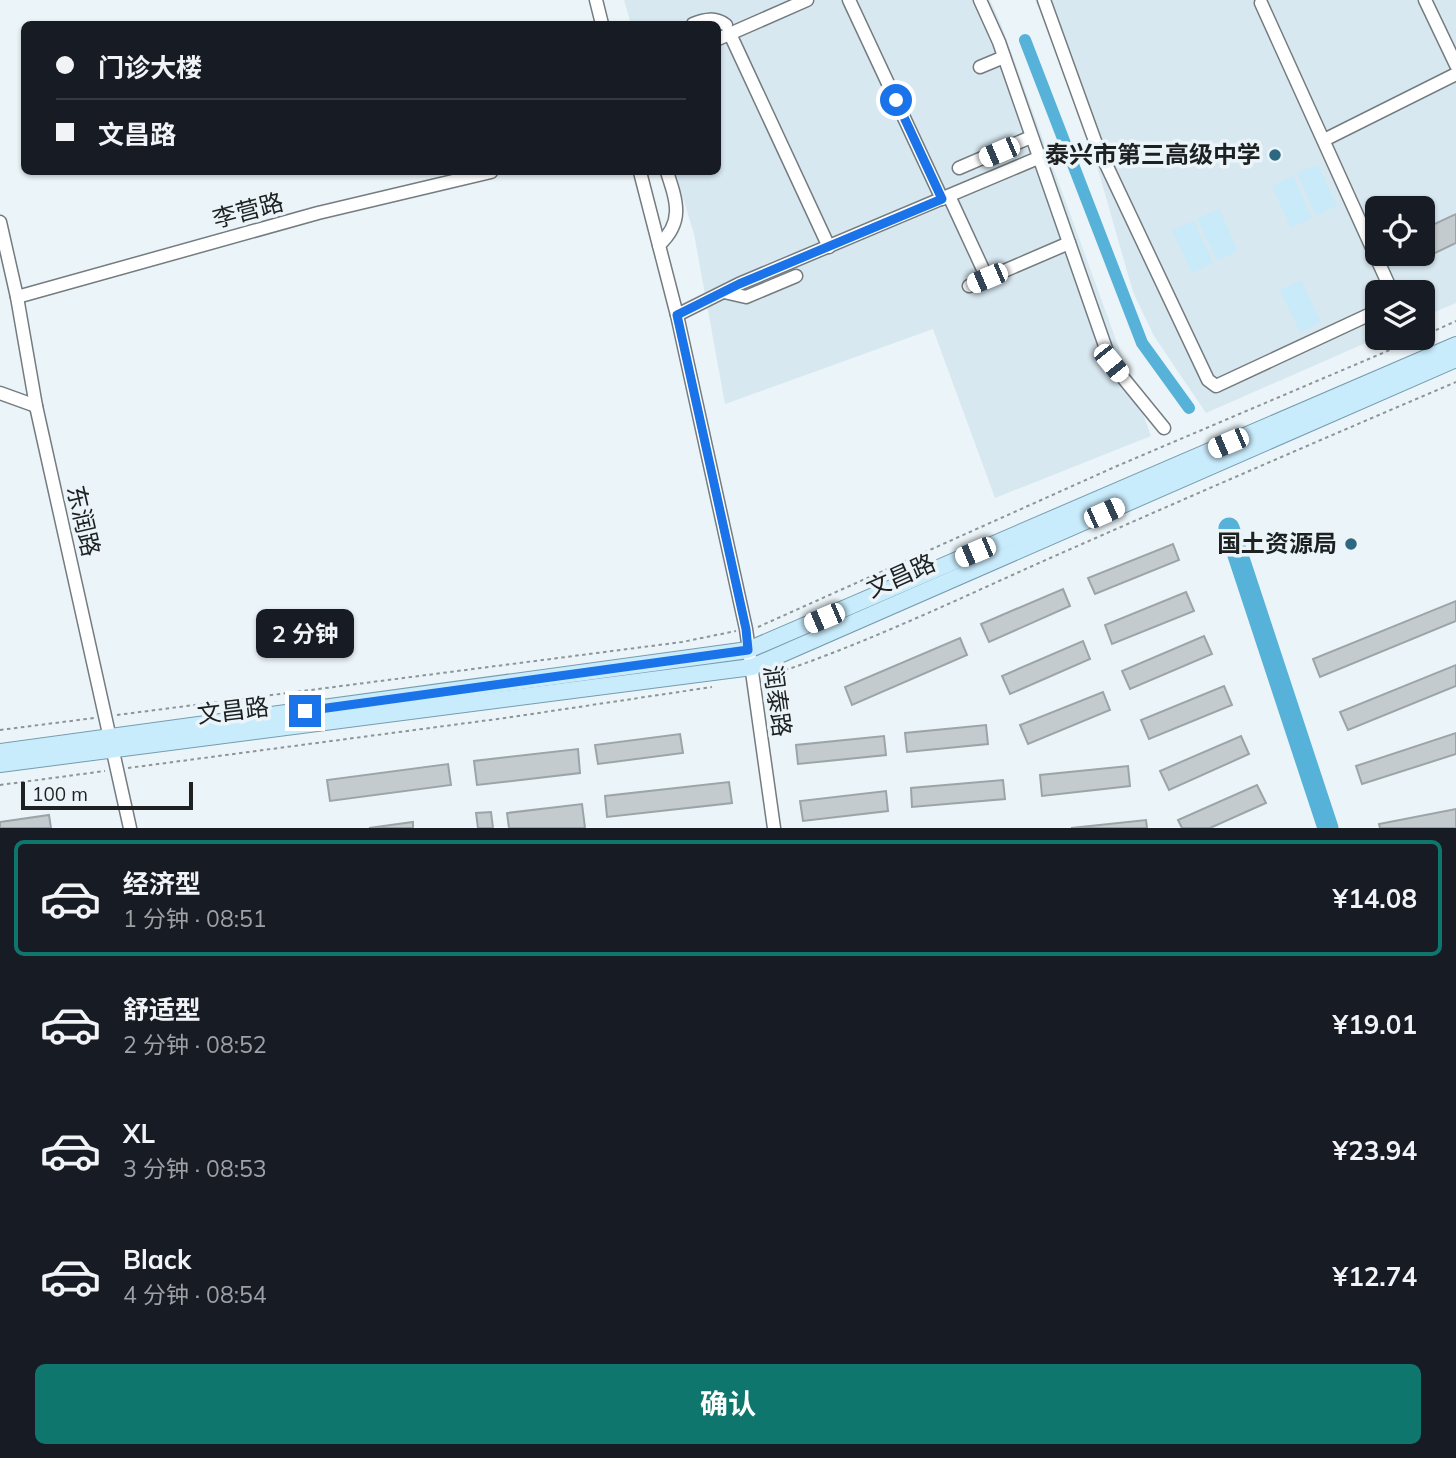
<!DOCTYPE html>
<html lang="zh">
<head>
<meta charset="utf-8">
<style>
	:root { --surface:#171b24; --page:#20242c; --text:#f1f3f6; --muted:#9ea1a6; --line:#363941; --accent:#0f766e }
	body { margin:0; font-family:Mulish,"Noto Sans SC",sans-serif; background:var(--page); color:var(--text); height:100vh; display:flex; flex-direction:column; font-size:26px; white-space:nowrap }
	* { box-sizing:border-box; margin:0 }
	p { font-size:23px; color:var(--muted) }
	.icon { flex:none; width:38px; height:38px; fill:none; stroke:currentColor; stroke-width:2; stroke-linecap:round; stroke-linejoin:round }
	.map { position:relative; height:828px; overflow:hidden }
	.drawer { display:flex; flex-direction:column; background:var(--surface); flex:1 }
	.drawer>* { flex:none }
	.banner { position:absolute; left:21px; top:21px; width:700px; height:154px; border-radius:10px; box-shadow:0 2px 5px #0004; display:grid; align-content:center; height:154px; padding:0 35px; background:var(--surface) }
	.tools { position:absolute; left:1365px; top:196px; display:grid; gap:14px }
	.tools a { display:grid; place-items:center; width:70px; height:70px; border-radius:10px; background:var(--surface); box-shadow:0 2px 5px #0004; font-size:35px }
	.scale { position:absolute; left:21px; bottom:18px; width:172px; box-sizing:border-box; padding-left:7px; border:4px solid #1e2122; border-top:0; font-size:19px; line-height:24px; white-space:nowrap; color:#1e2122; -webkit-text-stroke:5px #ebf4f8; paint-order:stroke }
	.end { position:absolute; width:32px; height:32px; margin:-16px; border:9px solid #1a73e8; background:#fff; box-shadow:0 0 0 4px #fff }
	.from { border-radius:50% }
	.bubble { position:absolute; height:49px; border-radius:10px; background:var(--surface); box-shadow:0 2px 5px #0004; font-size:23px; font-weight:700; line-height:49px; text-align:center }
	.car { position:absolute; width:21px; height:42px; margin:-21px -10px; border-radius:9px; box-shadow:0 0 5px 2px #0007; background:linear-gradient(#fff 24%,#345 0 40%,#fff 0 76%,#345 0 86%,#fff 0) }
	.banner b { display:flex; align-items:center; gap:24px; height:66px; font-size:26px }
	.banner b+b { border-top:2px solid var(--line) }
	.banner i { width:18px; height:18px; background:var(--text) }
	ul { padding:12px 0 0; list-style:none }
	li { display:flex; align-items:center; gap:21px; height:116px; margin:0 14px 10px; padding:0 21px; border:4px solid transparent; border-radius:10px }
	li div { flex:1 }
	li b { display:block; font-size:26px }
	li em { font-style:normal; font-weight:700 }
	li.current { border-color:var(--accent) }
	li>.icon { width:63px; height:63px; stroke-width:1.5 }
	.button { display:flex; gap:14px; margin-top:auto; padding:14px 35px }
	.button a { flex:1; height:80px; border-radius:10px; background:var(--accent); color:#fff; font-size:28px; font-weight:700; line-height:80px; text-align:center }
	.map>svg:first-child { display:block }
</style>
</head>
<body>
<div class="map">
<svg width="1456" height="828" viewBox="0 0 1456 828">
	<rect width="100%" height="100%" fill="#ebf4f8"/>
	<g fill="#d8e8f0" fill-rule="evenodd">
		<path d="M 624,0 L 990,0 L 1001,24 L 1151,436 L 995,498 L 933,329 L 725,404 L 694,234 L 675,172 L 718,172 L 718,24 L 631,24 Z"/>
		<path d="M 1035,0 L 1456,0 L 1456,303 L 1423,317 L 1423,292 L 1377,292 L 1377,338 L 1206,413 L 1154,336 L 1133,292 L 1079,103 ZM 1377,208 L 1423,208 L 1423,254 L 1377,254 Z"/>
	</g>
	<g fill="#c9eaf9">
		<path d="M 1318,164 L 1337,206 L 1316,216 L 1297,173 Z"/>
		<path d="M 1293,176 L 1312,218 L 1291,228 L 1272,186 Z"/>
		<path d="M 1219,209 L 1238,251 L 1217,261 L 1197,218 Z"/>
		<path d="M 1194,221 L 1213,263 L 1192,273 L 1172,230 Z"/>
		<path d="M 1301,280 L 1321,322 L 1300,332 L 1280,290 Z"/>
	</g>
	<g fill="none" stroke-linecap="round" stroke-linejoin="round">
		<path stroke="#56b2d8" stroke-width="12" d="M 1025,40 L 1142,343 L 1189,408"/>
		<path stroke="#56b2d8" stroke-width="21" d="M 1229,528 L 1328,828"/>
	</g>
	<g fill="#c3cbce" stroke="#9ca4a7" stroke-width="2">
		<path d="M 1456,214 L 1456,243 L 1410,265 L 1405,254 L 1423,254 L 1423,227 L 1424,229 Z"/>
		<path d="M 1173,544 L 1179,560 L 1095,594 L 1088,578 Z"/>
		<path d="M 1063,589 L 1070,606 L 989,642 L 981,624 Z"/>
		<path d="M 1186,592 L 1194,611 L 1112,644 L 1105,625 Z"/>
		<path d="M 1456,601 L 1456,621 L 1320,677 L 1313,659 Z"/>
		<path d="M 1204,636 L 1212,654 L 1130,689 L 1122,671 Z"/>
		<path d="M 960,638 L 967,655 L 852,705 L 845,687 Z"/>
		<path d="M 1083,641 L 1090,659 L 1010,694 L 1002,676 Z"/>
		<path d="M 1456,665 L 1456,686 L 1348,730 L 1340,712 Z"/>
		<path d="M 1224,686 L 1232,705 L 1149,739 L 1141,720 Z"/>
		<path d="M 1103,692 L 1110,710 L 1028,744 L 1020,725 Z"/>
		<path d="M 986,725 L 988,744 L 907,752 L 905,733 Z"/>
		<path d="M 1456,733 L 1456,754 L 1362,784 L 1356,766 Z"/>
		<path d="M 680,734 L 683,753 L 598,764 L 595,745 Z"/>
		<path d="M 884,736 L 886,755 L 798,764 L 796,745 Z"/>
		<path d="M 1241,736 L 1249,754 L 1169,790 L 1160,771 Z"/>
		<path d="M 578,749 L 580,773 L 477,785 L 474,761 Z"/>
		<path d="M 448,764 L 451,785 L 330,801 L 327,780 Z"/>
		<path d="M 1128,766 L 1130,786 L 1042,796 L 1040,775 Z"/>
		<path d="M 1003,780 L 1005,799 L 912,807 L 911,788 Z"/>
		<path d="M 729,782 L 732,803 L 607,817 L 605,796 Z"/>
		<path d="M 1257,785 L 1266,803 L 1210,828 L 1182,828 L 1178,820 Z"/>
		<path d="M 886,791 L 888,811 L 803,821 L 800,801 Z"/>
		<path d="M 582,804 L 585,828 L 509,828 L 507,813 Z"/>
		<path d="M 1456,809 L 1456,828 L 1380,828 L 1379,824 Z"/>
		<path d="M 491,812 L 493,828 L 478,828 L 476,813 Z"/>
		<path d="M 49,815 L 51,828 L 0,828 L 0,822 Z"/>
		<path d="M 1146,820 L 1147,828 L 1071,828 Z"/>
		<path d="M 413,822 L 413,828 L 369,828 Z"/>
	</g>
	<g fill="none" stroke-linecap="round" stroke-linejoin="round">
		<defs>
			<g id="minor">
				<path d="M 596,0 L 602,24"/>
				<path d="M 849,0 L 942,199"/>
				<path d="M 980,0 L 999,42 L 1111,363 L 1164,428"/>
				<path d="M 1044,0 L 1095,141 L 1208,380 L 1216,386 L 1377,311"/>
				<path d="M 1425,0 L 1456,65"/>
				<path d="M 1261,3 L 1392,292"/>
				<path d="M 693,24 C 705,19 715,17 726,25"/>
				<path d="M 730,34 L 829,247"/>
				<path d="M 718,39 L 807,0"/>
				<path d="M 980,67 L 1004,57"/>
				<path d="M 1324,140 L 1456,74"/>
				<path d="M 959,168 L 1031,137"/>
				<path d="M 640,172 L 677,315 L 746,629 L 774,828"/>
				<path d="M 949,196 L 987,278"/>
				<path d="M 0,222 L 17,297 L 36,406 L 130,828"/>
				<path d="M 659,245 C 684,222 677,202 667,172"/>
				<path d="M 969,286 L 1069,243"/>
				<path d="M 724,292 L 746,297 L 796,276"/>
				<path d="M 17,297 L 318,213 L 491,172"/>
				<path d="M 677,315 L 739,284 L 1038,158"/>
				<path d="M 0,393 L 36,406"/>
			</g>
			<g id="major">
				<path d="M 0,752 L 748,650 L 1456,345"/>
				<path d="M 0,764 L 752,667 L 1456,359"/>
			</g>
		</defs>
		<use href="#minor" stroke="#747c7f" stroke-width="15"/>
		<use href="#major" stroke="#769cae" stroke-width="18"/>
		<g stroke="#8e9597" stroke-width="2" stroke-dasharray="3.5 3.5" stroke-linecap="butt">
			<path d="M 1423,336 L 1456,321"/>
			<path d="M 758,627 L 1117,466 L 1418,338"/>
			<path d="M 765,677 C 861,646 956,600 1048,559 C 1184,499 1320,440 1456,382"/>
			<path d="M 117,715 L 682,642 L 736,631"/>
			<path d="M 0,730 L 94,718"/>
			<path d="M 128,768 L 505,718 L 712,687"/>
			<path d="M 0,785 L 105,771"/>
		</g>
		<use href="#minor" stroke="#fff" stroke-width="12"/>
		<use href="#major" stroke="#c9ecfc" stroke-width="16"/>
	</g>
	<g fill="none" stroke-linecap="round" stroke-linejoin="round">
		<path stroke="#1a73e8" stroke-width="9" d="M 305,711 L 748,650 L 746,629 L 677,315 L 739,284 L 942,199 L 896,100"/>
	</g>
	<g fill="#2d6880" stroke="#ebf4f8" stroke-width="2.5">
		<circle cx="1275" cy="155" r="7"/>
		<circle cx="1351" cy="544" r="7"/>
	</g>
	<g text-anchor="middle" stroke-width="7" stroke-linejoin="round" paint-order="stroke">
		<g font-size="24" font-weight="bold" fill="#1e2122" stroke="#ebf4f8" text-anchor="end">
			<text x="1261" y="163">泰兴市第三高级中学</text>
			<text x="1337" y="552">国土资源局</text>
		</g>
		<g font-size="24" fill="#1e2122" stroke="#ebf4f8">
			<text transform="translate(248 211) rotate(-15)" y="8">李营路</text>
			<text transform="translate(83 521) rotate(77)" y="8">东润路</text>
			<text transform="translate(901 576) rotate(-24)" y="8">文昌路</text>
			<text transform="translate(777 701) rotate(82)" y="8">润泰路</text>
			<text transform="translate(233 711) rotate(-7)" y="8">文昌路</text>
		</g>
	</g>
</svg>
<div class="tools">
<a><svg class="icon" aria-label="locate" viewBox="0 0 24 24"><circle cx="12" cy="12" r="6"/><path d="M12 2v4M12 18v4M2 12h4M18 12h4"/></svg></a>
<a><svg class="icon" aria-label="layers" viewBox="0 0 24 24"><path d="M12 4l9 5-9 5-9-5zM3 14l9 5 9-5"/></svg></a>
</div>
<div class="scale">100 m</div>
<i class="end from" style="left:896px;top:100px"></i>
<i class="end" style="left:305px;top:711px"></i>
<div class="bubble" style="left:256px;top:609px;width:98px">2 分钟</div>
<i class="car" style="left:999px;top:152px;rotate:247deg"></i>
<i class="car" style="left:987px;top:278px;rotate:247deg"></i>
<i class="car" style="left:1111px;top:363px;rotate:141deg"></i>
<i class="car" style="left:1228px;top:443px;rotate:247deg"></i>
<i class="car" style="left:1104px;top:513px;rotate:66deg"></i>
<i class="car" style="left:975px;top:552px;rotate:247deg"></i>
<i class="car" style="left:824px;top:618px;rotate:247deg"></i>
<div class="banner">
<b><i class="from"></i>门诊大楼</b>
<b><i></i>文昌路</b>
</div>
</div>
<section class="drawer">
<ul>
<li class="current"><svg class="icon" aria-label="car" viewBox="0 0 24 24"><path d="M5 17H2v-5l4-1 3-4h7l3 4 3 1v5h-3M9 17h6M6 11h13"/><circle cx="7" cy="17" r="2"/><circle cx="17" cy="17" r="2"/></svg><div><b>经济型</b><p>1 分钟 · 08:51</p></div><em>¥14.08</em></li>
<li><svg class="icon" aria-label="car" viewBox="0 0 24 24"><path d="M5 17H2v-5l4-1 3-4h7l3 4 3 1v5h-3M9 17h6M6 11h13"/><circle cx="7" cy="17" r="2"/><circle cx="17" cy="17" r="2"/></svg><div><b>舒适型</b><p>2 分钟 · 08:52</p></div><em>¥19.01</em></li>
<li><svg class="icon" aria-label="car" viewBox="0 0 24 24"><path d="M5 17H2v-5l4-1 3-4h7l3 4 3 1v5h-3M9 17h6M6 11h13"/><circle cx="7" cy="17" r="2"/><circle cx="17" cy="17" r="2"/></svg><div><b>XL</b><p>3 分钟 · 08:53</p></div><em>¥23.94</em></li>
<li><svg class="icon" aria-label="car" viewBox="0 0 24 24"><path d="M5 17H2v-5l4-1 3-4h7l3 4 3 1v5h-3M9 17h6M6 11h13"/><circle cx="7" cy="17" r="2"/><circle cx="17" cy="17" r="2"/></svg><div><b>Black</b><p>4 分钟 · 08:54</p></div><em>¥12.74</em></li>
</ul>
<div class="button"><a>确认</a></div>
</section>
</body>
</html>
